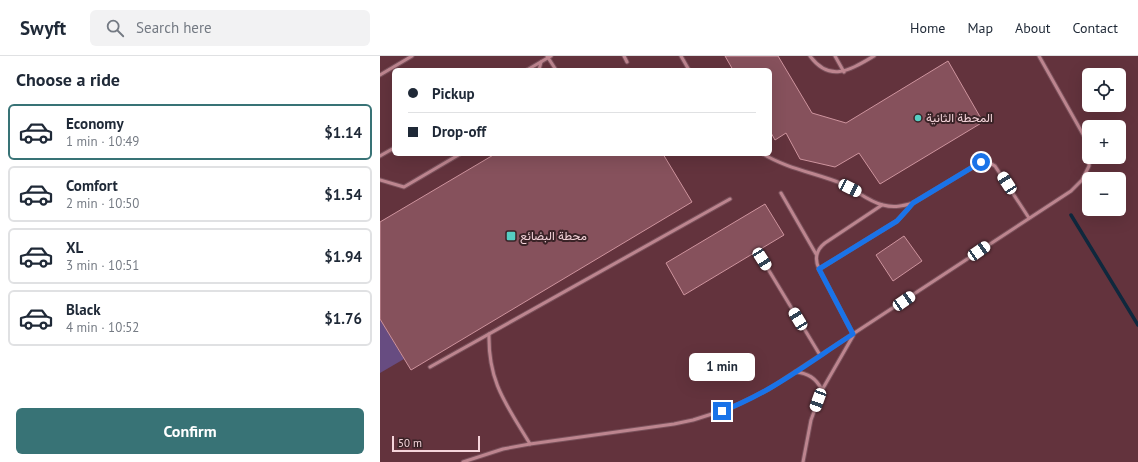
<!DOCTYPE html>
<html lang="en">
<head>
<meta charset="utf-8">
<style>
	:root { --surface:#fff; --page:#f2f2f3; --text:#1f2937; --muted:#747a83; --line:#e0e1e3; --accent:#387376 }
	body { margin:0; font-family:"PT Sans",Vazirmatn,sans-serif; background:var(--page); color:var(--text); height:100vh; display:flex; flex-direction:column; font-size:15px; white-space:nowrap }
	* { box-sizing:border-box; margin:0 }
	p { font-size:13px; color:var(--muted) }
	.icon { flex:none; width:22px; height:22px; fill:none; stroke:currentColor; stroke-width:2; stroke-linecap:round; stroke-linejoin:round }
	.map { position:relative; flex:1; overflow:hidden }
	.panel { display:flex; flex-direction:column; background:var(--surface); width:380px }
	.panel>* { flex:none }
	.hud { position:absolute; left:12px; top:12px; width:380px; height:88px; border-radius:6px; box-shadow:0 4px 16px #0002; display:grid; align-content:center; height:88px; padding:0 16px; background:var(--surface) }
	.fabs { position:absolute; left:702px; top:12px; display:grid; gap:8px }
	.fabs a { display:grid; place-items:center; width:44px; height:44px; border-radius:6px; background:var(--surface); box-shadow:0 4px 16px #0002; font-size:20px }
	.scale { position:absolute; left:12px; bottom:10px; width:88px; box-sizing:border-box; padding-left:4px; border:2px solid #f5d5db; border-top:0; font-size:11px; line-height:14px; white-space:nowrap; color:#f5d5db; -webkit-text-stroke:3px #3a2327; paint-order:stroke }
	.end { position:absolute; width:18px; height:18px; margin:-9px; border:5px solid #1a73e8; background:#fff; box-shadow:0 0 0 2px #fff }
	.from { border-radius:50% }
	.bubble { position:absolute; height:28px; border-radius:6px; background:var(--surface); box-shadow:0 4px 16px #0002; font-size:13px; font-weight:600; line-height:28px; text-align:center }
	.car { position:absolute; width:12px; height:24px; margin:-12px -6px; border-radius:5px; box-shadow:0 0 3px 1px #0007; background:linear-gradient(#fff 24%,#345 0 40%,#fff 0 76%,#345 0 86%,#fff 0) }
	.hud b { display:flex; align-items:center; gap:14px; height:38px; font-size:15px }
	.hud b+b { border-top:1px solid var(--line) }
	.hud i { width:10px; height:10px; background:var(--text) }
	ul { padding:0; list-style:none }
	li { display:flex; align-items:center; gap:12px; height:56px; margin:0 8px 6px; padding:0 8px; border:2px solid var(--line); border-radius:6px }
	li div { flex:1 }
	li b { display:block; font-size:15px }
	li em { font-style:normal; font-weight:600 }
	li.selected { border-color:var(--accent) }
	li>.icon { width:36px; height:36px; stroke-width:1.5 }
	h2 { padding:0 16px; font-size:18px; line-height:48px }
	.action { display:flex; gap:8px; margin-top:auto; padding:8px 16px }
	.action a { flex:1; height:46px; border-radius:6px; background:var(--accent); color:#fff; font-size:16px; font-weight:600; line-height:46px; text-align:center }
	header { display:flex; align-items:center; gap:24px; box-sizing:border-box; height:56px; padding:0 20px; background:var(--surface); border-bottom:1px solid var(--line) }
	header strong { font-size:19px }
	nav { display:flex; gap:22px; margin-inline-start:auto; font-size:14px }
	.search { width:280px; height:36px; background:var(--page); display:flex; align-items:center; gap:10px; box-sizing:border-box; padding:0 14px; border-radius:6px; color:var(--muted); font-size:15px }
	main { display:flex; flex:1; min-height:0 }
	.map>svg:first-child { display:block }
</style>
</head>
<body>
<header>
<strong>Swyft</strong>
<div class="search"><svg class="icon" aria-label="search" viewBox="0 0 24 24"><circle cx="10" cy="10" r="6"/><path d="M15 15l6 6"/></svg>Search here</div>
<nav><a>Home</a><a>Map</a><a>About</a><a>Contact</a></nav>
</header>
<main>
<section class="panel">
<h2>Choose a ride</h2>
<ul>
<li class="selected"><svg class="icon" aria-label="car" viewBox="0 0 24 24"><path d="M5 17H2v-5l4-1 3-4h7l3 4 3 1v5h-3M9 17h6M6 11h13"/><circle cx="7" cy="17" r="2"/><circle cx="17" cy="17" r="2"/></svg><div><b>Economy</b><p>1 min · 10:49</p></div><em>$1.14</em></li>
<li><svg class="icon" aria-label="car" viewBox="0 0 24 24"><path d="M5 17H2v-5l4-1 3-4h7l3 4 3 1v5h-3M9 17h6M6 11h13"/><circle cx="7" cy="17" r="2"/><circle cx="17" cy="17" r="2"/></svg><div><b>Comfort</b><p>2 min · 10:50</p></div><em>$1.54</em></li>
<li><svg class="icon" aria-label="car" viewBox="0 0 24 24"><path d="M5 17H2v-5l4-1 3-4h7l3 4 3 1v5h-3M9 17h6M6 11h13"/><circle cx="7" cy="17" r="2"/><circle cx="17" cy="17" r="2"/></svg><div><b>XL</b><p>3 min · 10:51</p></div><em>$1.94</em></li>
<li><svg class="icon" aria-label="car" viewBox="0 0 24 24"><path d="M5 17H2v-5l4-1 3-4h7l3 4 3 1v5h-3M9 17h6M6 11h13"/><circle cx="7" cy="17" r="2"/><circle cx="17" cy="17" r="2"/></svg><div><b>Black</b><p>4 min · 10:52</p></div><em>$1.76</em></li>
</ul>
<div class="action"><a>Confirm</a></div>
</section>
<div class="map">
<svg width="758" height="406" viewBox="0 0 758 406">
	<rect width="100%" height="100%" fill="#63333d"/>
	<path fill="#674c81" d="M 0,263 L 24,303 L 0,317 Z"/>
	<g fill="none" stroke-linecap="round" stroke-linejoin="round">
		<path stroke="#0f283d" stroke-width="3.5" d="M 691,159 L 758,269"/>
	</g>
	<g fill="#86515c" stroke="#ce949e">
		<path d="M 345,0 L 398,0 L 432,57 L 466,67 L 568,5 L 603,66 L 500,128 L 479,97 L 455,111 L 420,103 L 406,77 L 395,84 L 390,75 L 390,14 L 353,14 Z"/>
		<path d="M 115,98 L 283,98 L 312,146 L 31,314 L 0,263 L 0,166 Z"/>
		<path d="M 385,148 L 404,179 L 304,239 L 286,207 Z"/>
		<path d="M 524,180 L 542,205 L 513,225 L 496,199 Z"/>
	</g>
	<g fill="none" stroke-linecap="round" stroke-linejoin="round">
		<defs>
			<g id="service">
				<path d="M 167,0 L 176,14"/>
				<path d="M 244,0 L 247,6"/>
				<path d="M 301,0 L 309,14"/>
				<path d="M 430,0 C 450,27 470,14 494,0"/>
				<path d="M 455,0 L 464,16"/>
				<path d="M 147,14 L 171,0"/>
				<path d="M 159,14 L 161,6"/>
				<path d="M 0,19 L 32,0"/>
				<path d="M 383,98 C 408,113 436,117 463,128 C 476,134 489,146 503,149 C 514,152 523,150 533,147 L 601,106 L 608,106 L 615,110 L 649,162"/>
				<path d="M 0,100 L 14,92"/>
				<path d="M 0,124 L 24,131 L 80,98"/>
				<path d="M 401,137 L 436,198"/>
				<path d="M 382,203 L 440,299"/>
				<path d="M 439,213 L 517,165 L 533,147"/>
				<path d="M 109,278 C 108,326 126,348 150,388"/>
				<path d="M 473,278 L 439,213 C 434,202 436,194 445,187 L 502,149"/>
				<path d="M 50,311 L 350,143"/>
				<path d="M 415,316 C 428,317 436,322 442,334"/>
				<path d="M 83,406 L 123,393 L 150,388 L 294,368 L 313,364 L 351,352 L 389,333 L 691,135 L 702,124 L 709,110 L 709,94 L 704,80 L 659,0"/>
				<path d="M 423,406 L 431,364 L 442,334 L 473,280"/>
			</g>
		</defs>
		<use href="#service" stroke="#7a515b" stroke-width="5"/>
		<use href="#service" stroke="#bd858f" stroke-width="3"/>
	</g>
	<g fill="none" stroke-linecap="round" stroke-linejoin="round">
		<path stroke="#1a73e8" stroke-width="5" d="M 342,355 C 389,338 431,305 473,278 L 439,213 L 517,165 L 528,153 L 533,147 L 601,106"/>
	</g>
	<g fill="#56cec3" stroke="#3a2327" stroke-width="1.5">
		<circle cx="538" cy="62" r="4"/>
		<rect x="126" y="175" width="10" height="10" rx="2"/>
	</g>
	<g text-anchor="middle" stroke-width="4" stroke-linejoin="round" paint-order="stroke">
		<g font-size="12" fill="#f5d5db" stroke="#3a2327" text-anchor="start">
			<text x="546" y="66">المحطة الثانية</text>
			<text x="140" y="184">محطة البضائع</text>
		</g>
	</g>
</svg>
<div class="fabs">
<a><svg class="icon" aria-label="locate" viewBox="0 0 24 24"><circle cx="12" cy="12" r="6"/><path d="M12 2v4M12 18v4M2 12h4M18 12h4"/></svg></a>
<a>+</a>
<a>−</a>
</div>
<div class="scale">50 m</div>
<i class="end from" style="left:601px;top:106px"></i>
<i class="end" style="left:342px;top:355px"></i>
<div class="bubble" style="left:309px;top:297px;width:66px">1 min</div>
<i class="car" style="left:627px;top:127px;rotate:327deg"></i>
<i class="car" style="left:470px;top:132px;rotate:117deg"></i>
<i class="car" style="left:599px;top:195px;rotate:56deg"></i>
<i class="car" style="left:382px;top:203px;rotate:148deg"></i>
<i class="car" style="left:524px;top:245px;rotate:56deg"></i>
<i class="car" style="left:418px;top:263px;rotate:329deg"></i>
<i class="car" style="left:438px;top:344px;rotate:200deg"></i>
<div class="hud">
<b><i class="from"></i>Pickup</b>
<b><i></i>Drop-off</b>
</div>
</div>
</main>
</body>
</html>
